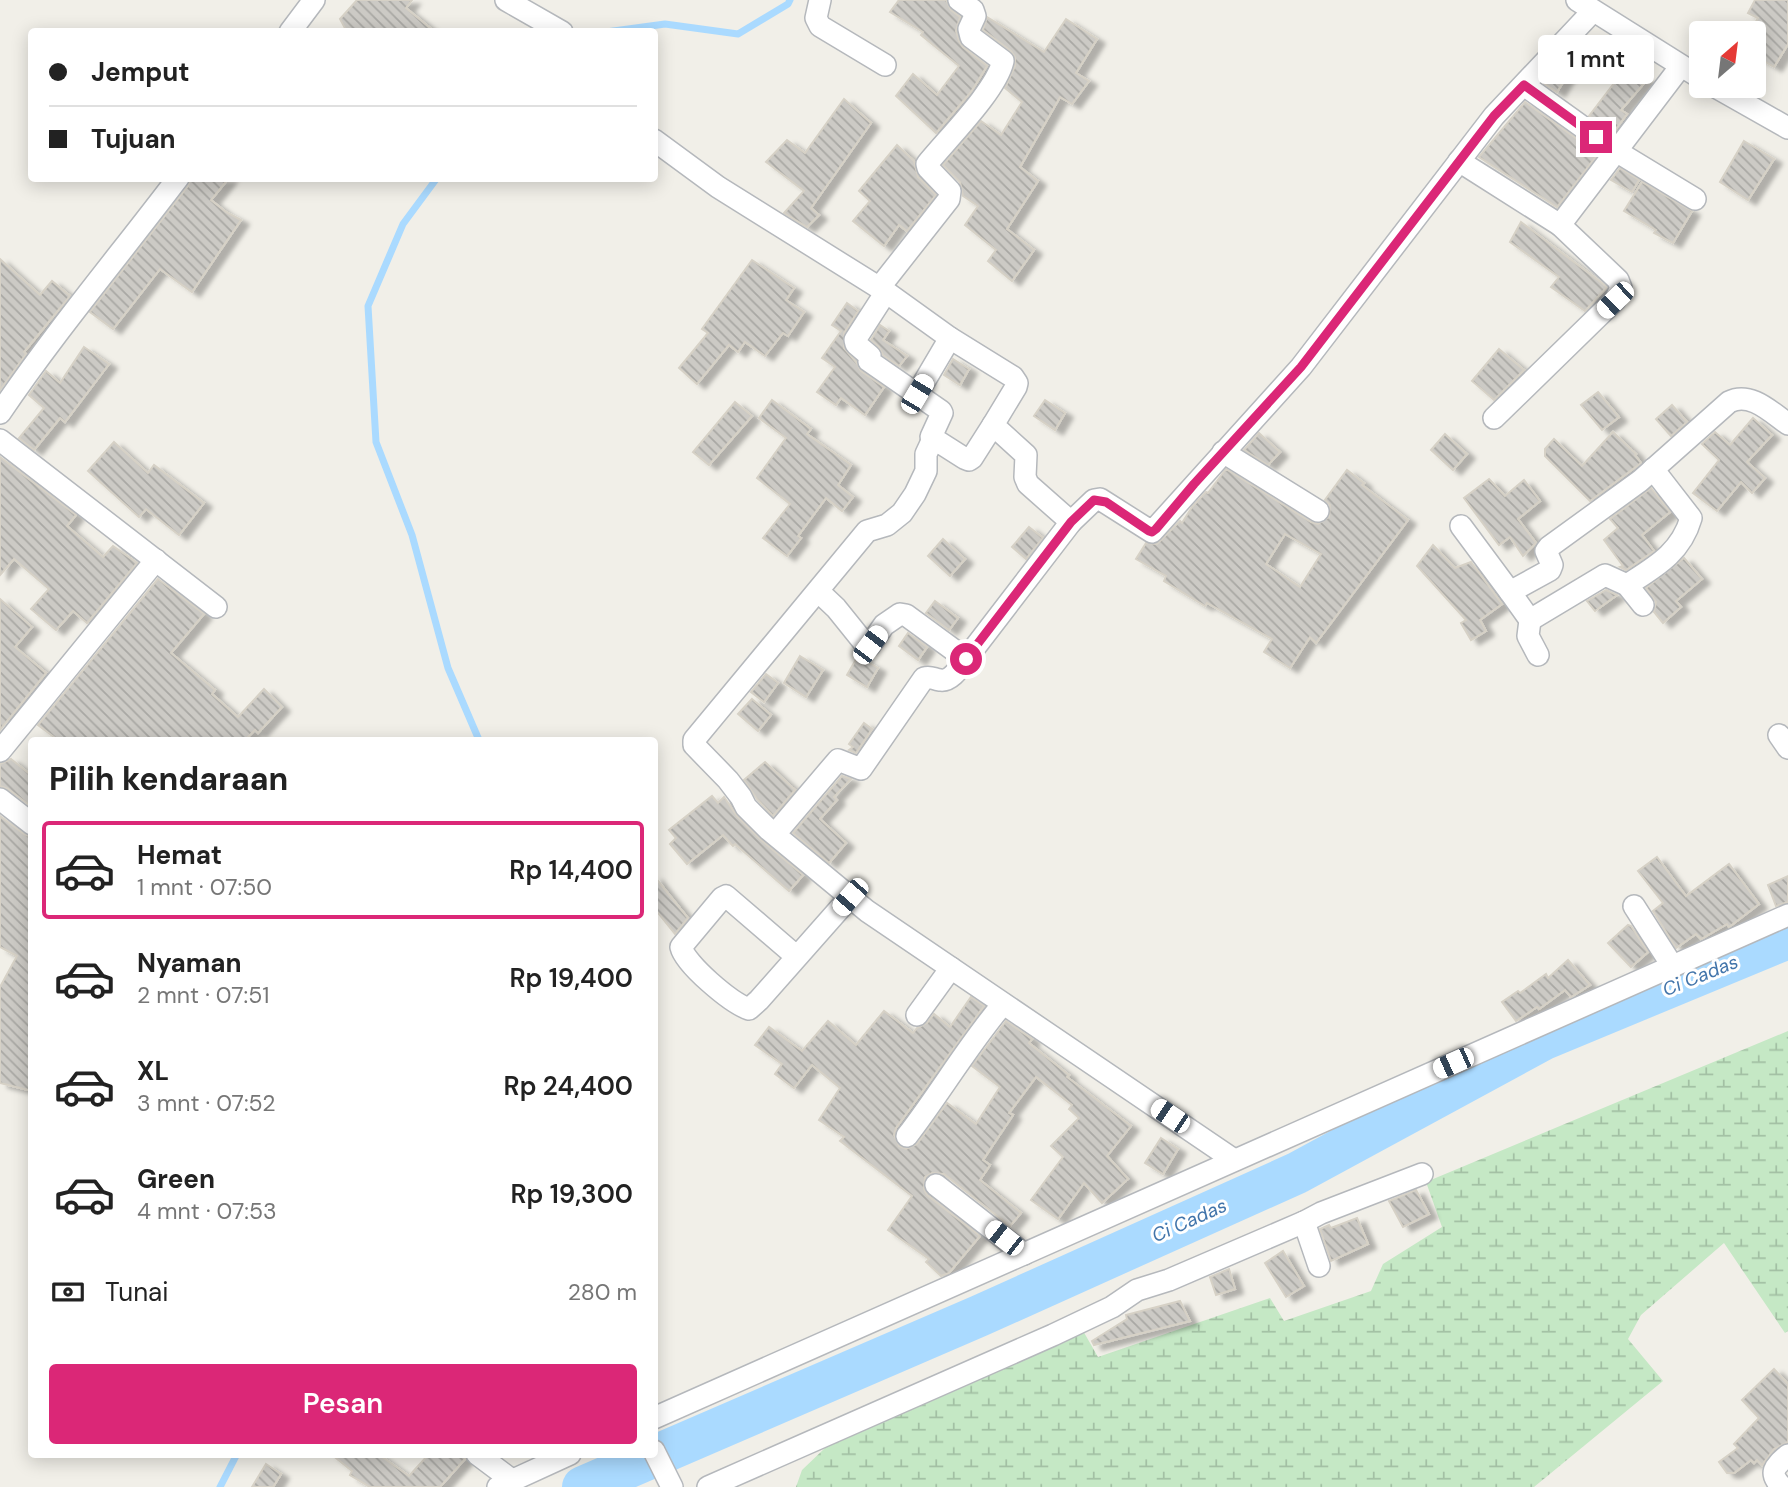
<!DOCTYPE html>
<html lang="id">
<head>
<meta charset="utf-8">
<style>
	:root { --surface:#fff; --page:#f2f2f2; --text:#222; --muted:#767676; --line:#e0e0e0; --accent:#db2777 }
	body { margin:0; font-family:"DM Sans",sans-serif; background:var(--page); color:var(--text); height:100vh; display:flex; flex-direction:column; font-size:26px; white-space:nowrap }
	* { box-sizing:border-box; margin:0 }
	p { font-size:23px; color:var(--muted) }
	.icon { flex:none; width:38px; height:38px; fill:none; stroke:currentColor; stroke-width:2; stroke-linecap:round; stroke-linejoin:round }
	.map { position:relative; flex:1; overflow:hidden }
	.side { position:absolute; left:28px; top:737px; width:630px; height:721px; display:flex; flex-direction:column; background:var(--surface); border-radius:7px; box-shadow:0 4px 18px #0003 }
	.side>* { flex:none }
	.guide { position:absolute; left:28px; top:28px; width:630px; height:154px; border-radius:7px; box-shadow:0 4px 18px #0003; display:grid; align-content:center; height:154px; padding:0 21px; background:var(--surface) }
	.needle { width:46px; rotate:28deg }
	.buttons { position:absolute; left:1689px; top:21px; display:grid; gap:14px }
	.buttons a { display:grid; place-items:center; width:77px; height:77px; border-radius:7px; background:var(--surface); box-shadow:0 4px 18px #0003; font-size:35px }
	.end { position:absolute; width:32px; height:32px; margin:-16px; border:9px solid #db2777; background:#fff; box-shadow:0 0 0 4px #fff }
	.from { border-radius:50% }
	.bubble { position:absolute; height:49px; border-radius:7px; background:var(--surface); box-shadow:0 4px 18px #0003; font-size:23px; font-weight:600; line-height:49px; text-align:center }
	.car { position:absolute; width:21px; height:42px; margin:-21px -10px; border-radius:9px; box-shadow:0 0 5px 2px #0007; background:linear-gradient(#fff 24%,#345 0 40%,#fff 0 76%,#345 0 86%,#fff 0) }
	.guide b { display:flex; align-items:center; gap:24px; height:66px; font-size:26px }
	.guide b+b { border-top:2px solid var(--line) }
	.guide i { width:18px; height:18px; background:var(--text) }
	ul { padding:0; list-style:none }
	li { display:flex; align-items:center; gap:21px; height:98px; margin:0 14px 10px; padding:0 7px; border:4px solid transparent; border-radius:7px }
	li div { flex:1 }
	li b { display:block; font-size:26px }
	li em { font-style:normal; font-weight:600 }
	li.selected { border-color:var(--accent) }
	li>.icon { width:63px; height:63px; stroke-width:1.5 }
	h2 { padding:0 21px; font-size:32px; line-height:84px }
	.pay { display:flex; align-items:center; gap:18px; height:77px; padding:0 21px; font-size:26px }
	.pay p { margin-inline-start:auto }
	.button { display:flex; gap:14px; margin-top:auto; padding:14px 21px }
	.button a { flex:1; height:80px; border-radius:7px; background:var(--accent); color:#fff; font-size:28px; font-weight:600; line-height:80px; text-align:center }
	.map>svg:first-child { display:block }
</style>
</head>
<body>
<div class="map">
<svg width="1788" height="1487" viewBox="0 0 1788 1487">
	<defs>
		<pattern id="wetland-marsh" width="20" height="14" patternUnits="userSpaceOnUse" patternTransform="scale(1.75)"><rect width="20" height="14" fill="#c5e8c5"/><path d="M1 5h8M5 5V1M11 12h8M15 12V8" fill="none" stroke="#a3c0a4"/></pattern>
		<pattern id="building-back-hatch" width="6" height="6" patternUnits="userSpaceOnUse" patternTransform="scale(1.75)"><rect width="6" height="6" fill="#cccac5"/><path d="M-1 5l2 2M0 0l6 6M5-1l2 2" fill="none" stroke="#a9a8a4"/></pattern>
		<filter id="shadow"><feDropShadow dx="8" dy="4.5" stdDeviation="2" flood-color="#0004"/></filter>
	</defs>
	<rect width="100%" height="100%" fill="#f1efe8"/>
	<path fill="url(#wetland-marsh)" d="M 1788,1031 L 1788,1331 L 1785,1333 L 1724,1243 L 1641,1315 L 1628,1339 L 1663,1381 L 1534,1487 L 796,1487 L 802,1470 L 825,1448 L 852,1431 L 1082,1329 L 1098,1357 L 1270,1298 L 1284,1321 L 1371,1291 L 1383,1264 L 1442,1227 L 1426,1182 Z"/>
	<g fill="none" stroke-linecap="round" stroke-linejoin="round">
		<g stroke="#aadaff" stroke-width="7">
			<path d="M 606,32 L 665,24 L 738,34 L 788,4 L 790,0"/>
			<path d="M 437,178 L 403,224 L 368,306 L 376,442 L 412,535 L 448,668 L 479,740"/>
			<path d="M 220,1487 L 237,1454"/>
		</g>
		<path stroke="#aadaff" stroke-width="42" d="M 583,1487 L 979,1316 L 1297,1173 L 1544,1039 L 1788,938"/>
	</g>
	<g fill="url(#building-back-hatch)" stroke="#d6d1c6" stroke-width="2" fill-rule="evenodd" filter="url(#shadow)">
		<path d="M 357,0 L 412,0 L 406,8 L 435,32 L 347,32 L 340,19 Z"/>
		<path d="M 899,0 L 946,0 L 951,10 L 960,17 L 956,31 L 959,41 L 963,47 L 987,66 L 971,92 L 936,133 L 896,96 L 913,74 L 937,95 L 959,66 L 921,35 L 923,32 L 890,12 Z"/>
		<path d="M 1755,0 L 1788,0 L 1788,44 L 1774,67 L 1754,55 L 1754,25 L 1758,18 L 1748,13 Z"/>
		<path d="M 987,17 L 1044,52 L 1066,19 L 1097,39 L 1076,73 L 1089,81 L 1072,104 L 1060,97 L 1020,167 L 1038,181 L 1007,229 L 1034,250 L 1012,281 L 988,261 L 996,250 L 965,225 L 978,206 L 963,196 L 960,182 L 943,165 L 981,121 L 1001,135 L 1022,102 L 1005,88 L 1015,66 L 1015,57 L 1011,51 L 983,30 Z"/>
		<path d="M 1567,58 L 1575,63 L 1557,92 L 1543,83 Z"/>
		<path d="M 1628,65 L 1647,80 L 1621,110 L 1627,114 L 1613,133 L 1589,116 Z"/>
		<path d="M 844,99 L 871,123 L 811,208 L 819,215 L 807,227 L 784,213 L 804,191 L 766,162 L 787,140 L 805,153 Z"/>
		<path d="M 1525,102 L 1598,154 L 1557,207 L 1479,157 Z"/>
		<path d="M 1744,141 L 1774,159 L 1748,200 L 1720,182 Z"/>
		<path d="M 897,145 L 914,161 L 918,177 L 936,195 L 907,231 L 899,225 L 884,246 L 853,221 L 870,201 L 859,191 Z"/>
		<path d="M 1620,168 L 1639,180 L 1632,192 L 1611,180 Z"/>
		<path d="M 191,178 L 229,178 L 211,200 L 226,212 L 241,220 L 192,292 L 160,269 L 113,329 L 90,312 L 188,186 Z"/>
		<path d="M 1642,182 L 1692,211 L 1673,243 L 1654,233 L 1656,230 L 1624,211 Z"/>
		<path d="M 1521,222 L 1607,287 L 1585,311 L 1551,287 L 1559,277 L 1510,242 Z"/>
		<path d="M 0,259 L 40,295 L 52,281 L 70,296 L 24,352 L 26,354 L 0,390 Z"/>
		<path d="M 752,260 L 794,288 L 786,300 L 804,312 L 788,336 L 783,333 L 765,356 L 745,342 L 738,352 L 729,345 L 697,384 L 679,368 L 708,333 L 702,329 Z"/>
		<path d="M 847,303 L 858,311 L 844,333 L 844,348 L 856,362 L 861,371 L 884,387 L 865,415 L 841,398 L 836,405 L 817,392 L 835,367 L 822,358 L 841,331 L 832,325 Z"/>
		<path d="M 880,325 L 889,331 L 883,340 L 907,356 L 899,366 L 883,355 L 879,347 L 871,340 Z"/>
		<path d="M 84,347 L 109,364 L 65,422 L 60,418 L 34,450 L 19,438 L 44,408 L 29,395 L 46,371 L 60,383 Z"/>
		<path d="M 1499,349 L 1524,370 L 1494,400 L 1472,381 Z"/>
		<path d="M 953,359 L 969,369 L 960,385 L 944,375 Z"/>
		<path d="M 1598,392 L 1619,417 L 1602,430 L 1581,405 Z"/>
		<path d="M 772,400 L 811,429 L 807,434 L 851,465 L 838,485 L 853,497 L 842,511 L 826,498 L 798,536 L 801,538 L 787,556 L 763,538 L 790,504 L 757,478 L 786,438 L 759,418 Z"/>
		<path d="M 1045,400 L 1065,413 L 1055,430 L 1034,416 Z"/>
		<path d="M 735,402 L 752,416 L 709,465 L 693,452 Z"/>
		<path d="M 1672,405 L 1687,422 L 1671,436 L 1656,419 Z"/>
		<path d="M 1753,418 L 1772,435 L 1747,462 L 1765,478 L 1752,493 L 1741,482 L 1717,511 L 1693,493 L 1719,460 L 1702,444 L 1715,432 L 1730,445 Z"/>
		<path d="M 1613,432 L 1636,454 L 1635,455 L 1641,463 L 1590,501 L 1545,456 L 1545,449 L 1554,439 L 1582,466 Z"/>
		<path d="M 1259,433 L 1280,452 L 1268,465 L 1244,450 Z"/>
		<path d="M 1445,434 L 1467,454 L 1453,470 L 1431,450 Z"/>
		<path d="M 114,442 L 148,473 L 154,465 L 204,503 L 179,535 L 146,509 L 139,517 L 88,471 Z"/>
		<path d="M 0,457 L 76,515 L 67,526 L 103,557 L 113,546 L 137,563 L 87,623 L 73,611 L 56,630 L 31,609 L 49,589 L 14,559 L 0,575 Z"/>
		<path d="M 1226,469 L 1311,522 L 1318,524 L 1329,517 L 1330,505 L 1325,500 L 1347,470 L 1364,483 L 1362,485 L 1408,520 L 1316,643 L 1310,637 L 1290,668 L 1264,652 L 1272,639 L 1207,603 L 1205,606 L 1164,581 L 1166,576 L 1136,559 L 1146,543 L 1157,544 L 1180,521 L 1182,523 L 1192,507 L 1206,492 L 1208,493 ZM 1285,534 L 1321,554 L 1300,587 L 1266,564 Z"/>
		<path d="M 1489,479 L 1505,496 L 1524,480 L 1540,501 L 1518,519 L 1536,543 L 1523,556 L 1510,537 L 1499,545 L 1464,498 Z"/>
		<path d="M 1651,488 L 1670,512 L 1642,535 L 1654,551 L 1626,570 L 1620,567 L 1623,566 L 1604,540 L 1618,528 L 1610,519 Z"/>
		<path d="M 1029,527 L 1043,538 L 1026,559 L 1012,547 Z"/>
		<path d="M 943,539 L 965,559 L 950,576 L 928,556 Z"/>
		<path d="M 1433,545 L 1455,568 L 1471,562 L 1502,604 L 1480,620 L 1486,631 L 1471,640 L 1461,623 L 1466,620 L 1417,566 Z"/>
		<path d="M 1684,558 L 1702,579 L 1676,601 L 1681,607 L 1663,623 L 1654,612 L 1656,602 L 1646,588 Z"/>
		<path d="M 158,579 L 204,614 L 171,653 L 215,690 L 212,694 L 238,717 L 264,689 L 282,707 L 258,733 L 255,730 L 245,740 L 58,740 L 38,725 Z"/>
		<path d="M 1606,590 L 1617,595 L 1595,611 L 1587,601 Z"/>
		<path d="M 0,599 L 32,627 L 15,647 L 46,673 L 0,730 Z"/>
		<path d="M 935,601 L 958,618 L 949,630 L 926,613 Z"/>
		<path d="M 908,633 L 927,647 L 918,660 L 899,646 Z"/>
		<path d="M 800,656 L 823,670 L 806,697 L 784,683 Z"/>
		<path d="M 858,656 L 878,668 L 867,687 L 847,675 Z"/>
		<path d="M 766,674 L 778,683 L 764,702 L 751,692 Z"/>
		<path d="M 752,699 L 771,715 L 758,731 L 738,714 Z"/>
		<path d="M 864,723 L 872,729 L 856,753 L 849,750 L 853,747 L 849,744 Z"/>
		<path d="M 11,759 L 32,776 L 32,807 L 8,789 L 0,786 L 0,764 Z"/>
		<path d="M 765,762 L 795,790 L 773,816 L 757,799 L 744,780 Z"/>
		<path d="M 842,776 L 851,779 L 834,797 L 837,800 L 820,819 L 846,843 L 829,863 L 793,833 Z"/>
		<path d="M 712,796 L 718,803 L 724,797 L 737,816 L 760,839 L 803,875 L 789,891 L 735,844 L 733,846 L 723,835 L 687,864 L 670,844 L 676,838 L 669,830 Z"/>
		<path d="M 0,816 L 24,834 L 32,837 L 32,1091 L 0,1083 L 0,987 L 17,956 L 0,947 Z"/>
		<path d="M 1657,857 L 1686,896 L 1729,864 L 1759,904 L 1729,927 L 1727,924 L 1701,939 L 1696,934 L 1676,948 L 1653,911 L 1663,903 L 1638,871 Z"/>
		<path d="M 654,876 L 688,918 L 675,934 L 654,908 Z"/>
		<path d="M 1788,876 L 1788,902 L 1776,906 L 1768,885 Z"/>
		<path d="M 1628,925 L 1631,926 L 1648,952 L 1631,967 L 1608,943 Z"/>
		<path d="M 1568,960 L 1590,985 L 1571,997 L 1565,990 L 1539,1009 L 1537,1007 L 1516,1021 L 1502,1002 L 1518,991 L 1520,993 L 1546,974 L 1548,978 Z"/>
		<path d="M 971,997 L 984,1006 L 896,1128 L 894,1135 L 899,1146 L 906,1149 L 917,1144 L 947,1103 L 976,1124 L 1000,1087 L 972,1066 L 1006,1021 L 1032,1039 L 1029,1043 L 1069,1075 L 1067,1077 L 1131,1126 L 1107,1156 L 1128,1179 L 1102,1203 L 1084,1183 L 1058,1219 L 1031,1200 L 1063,1157 L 1051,1146 L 1079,1118 L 1069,1109 L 1072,1105 L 1036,1077 L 1009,1113 L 1013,1115 L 983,1160 L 990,1165 L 980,1180 L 1021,1213 L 1010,1226 L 944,1174 L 932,1173 L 925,1177 L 924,1189 L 927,1195 L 980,1236 L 949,1273 L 941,1276 L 926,1262 L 929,1259 L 888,1230 L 912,1196 L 840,1141 L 844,1137 L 819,1120 L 840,1088 L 812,1065 L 794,1088 L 775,1074 L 782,1064 L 755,1045 L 769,1027 L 802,1051 L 828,1021 L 856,1045 L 884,1011 L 913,1033 L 917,1028 L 927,1023 L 934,1014 L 950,1027 Z"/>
		<path d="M 1161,1138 L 1178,1149 L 1163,1174 L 1145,1163 Z"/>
		<path d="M 1416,1190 L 1429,1214 L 1403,1227 L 1389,1201 Z"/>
		<path d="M 1357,1218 L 1368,1244 L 1331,1261 L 1320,1229 L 1329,1225 L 1331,1228 Z"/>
		<path d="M 1283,1251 L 1304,1286 L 1286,1297 L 1265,1263 Z"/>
		<path d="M 1229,1269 L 1235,1289 L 1216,1295 L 1210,1277 Z"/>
		<path d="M 1180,1301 L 1190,1321 L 1094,1345 L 1092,1341 L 1127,1319 L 1126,1315 Z"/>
		<path d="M 1774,1369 L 1788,1384 L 1788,1442 L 1774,1449 L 1762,1465 L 1757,1460 L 1754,1463 L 1751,1460 L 1734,1473 L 1727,1473 L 1719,1462 L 1738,1448 L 1734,1444 L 1759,1418 L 1742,1400 Z"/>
		<path d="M 331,1454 L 378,1454 L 409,1476 L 429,1454 L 464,1454 L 465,1459 L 440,1487 L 370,1487 L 350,1475 L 352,1471 Z"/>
		<path d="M 266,1464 L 281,1474 L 273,1487 L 252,1487 Z"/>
	</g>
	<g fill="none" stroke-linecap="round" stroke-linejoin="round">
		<defs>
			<g id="street">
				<path d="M 506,0 L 562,32"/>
				<path d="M 820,0 L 816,18 L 820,26 L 885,65"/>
				<path d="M 1577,0 L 1701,78"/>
				<path d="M 290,32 L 314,0"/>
				<path d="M 1524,85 L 1616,151 L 1695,199"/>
				<path d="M 1714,86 L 1788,128"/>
				<path d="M 654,140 L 718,187 L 886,292 L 950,338 L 1013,377 L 1017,383 L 1016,387 L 993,425 L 1026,455 L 1025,477 L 1028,484 L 1071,522 L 1094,500 L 1100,499 L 1152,532 L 1301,367 L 1494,116 L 1593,11"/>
				<path d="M 1459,161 L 1560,225 L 1681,66"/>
				<path d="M 879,288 L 949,199 L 950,191 L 928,168 L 927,164 C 948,138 996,91 1003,61 L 971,37 L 969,29 L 975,16 L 973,10 L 959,0"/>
				<path d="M 886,292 L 855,340 L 856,344 L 870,356 L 869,361 L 941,411 L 942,413 L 931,437 L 964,458 L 969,460 L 972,458 L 993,425"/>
				<path d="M 917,394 L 950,338"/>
				<path d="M 0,413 C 55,332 118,257 178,178"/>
				<path d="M 1494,418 L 1615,300 L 1621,288 L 1618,280 L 1560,225"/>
				<path d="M 933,439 L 926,454 L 926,471 L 915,494 L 902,513 L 887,525 L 867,531 L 694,740 L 694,745 L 728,780 L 741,797 L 746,807 L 769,830 L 867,911 L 1234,1160"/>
				<path d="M 0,440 L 216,607"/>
				<path d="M 1223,452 L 1318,511"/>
				<path d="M 1461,526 L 1510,592 L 1550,570 L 1552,565 L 1546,551 L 1549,547 L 1640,481 L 1729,402 C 1750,391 1771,412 1788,424"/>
				<path d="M 1627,585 C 1655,567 1681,553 1691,518 L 1653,469"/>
				<path d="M 818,591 L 836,608 L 865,644 L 870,645 L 884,625 L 900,614 L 906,615 L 966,659"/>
				<path d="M 1510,592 L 1530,620 L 1528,636 L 1538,655"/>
				<path d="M 1530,620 L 1605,575 L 1627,585 L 1643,605"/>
				<path d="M 1779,735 L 1788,748"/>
				<path d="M 0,751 L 156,560"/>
				<path d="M 0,799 L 32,824"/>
				<path d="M 775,834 L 838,760 L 861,769 L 924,678 C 931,676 933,679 940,680 C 951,682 960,667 966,659 L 1071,522"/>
				<path d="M 1634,906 L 1673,967"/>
				<path d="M 797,957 L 726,896 L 722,898 L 681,947 C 685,964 731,1003 749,1009 L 759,1000 L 850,897"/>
				<path d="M 917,1015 L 951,968"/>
				<path d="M 907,1136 C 941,1092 968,1045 1003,1004"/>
				<path d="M 936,1185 L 1024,1254"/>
				<path d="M 1304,1222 L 1319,1266"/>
				<path d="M 654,1418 L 1788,915"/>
				<path d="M 654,1451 L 672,1487"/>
				<path d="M 477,1454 L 513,1481"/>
				<path d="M 498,1487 L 570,1454"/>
				<path d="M 708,1487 L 1053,1335 L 1112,1307 L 1137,1290 L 1169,1280 L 1304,1222 L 1321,1213 L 1422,1174"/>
				<path d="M 1782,1487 C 1768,1473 1774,1467 1788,1455"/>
			</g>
		</defs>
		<use href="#street" stroke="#b5b8bc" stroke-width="24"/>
		<use href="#street" stroke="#fff" stroke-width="21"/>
	</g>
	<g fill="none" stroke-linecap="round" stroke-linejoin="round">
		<path stroke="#db2777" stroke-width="9" d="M 966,659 L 1071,522 L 1094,500 L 1106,502 L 1149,531 L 1152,532 L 1156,529 L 1194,484 L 1301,367 L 1494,116 L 1524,85 L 1596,137"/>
	</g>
	<g text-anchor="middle" stroke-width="6" stroke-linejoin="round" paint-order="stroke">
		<g font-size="19" font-style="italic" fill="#4174aa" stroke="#fff">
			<text transform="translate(1700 975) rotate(-22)" y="7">Ci Cadas</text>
			<text transform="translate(1189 1220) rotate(-24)" y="7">Ci Cadas</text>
		</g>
	</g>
</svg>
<div class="buttons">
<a><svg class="needle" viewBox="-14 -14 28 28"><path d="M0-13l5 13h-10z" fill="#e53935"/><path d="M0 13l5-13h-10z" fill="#767676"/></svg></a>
</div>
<i class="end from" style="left:966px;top:659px"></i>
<i class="end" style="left:1596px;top:137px"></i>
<div class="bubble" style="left:1538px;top:35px;width:116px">1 mnt</div>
<i class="car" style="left:1615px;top:300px;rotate:226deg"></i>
<i class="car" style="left:917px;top:394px;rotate:31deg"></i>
<i class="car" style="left:870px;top:645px;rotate:37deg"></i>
<i class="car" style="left:850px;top:897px;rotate:221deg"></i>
<i class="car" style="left:1453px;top:1063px;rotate:246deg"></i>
<i class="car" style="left:1170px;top:1116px;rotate:304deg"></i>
<i class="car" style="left:1004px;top:1238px;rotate:308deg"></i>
<div class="guide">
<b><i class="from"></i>Jemput</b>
<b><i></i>Tujuan</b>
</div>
<section class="side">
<h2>Pilih kendaraan</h2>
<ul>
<li class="selected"><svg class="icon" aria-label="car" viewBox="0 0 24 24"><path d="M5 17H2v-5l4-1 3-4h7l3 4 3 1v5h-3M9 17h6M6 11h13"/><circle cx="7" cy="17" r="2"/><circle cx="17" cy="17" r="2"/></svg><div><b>Hemat</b><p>1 mnt · 07:50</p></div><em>Rp 14,400</em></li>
<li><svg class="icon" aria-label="car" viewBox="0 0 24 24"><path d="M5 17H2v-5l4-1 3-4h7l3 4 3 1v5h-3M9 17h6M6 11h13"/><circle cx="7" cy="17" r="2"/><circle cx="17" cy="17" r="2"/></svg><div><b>Nyaman</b><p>2 mnt · 07:51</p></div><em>Rp 19,400</em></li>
<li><svg class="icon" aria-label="car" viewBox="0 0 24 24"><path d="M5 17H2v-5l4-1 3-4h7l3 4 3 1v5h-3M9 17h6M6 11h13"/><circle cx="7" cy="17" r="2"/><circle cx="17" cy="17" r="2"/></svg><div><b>XL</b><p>3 mnt · 07:52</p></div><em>Rp 24,400</em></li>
<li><svg class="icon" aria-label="car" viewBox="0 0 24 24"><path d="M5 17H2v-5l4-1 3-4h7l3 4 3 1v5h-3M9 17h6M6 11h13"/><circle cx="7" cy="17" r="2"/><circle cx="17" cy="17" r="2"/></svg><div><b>Green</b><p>4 mnt · 07:53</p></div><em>Rp 19,300</em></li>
</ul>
<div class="pay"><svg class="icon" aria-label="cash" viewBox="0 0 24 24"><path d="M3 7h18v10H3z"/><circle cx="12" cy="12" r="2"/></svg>Tunai<p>280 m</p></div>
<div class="button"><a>Pesan</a></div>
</section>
</div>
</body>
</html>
